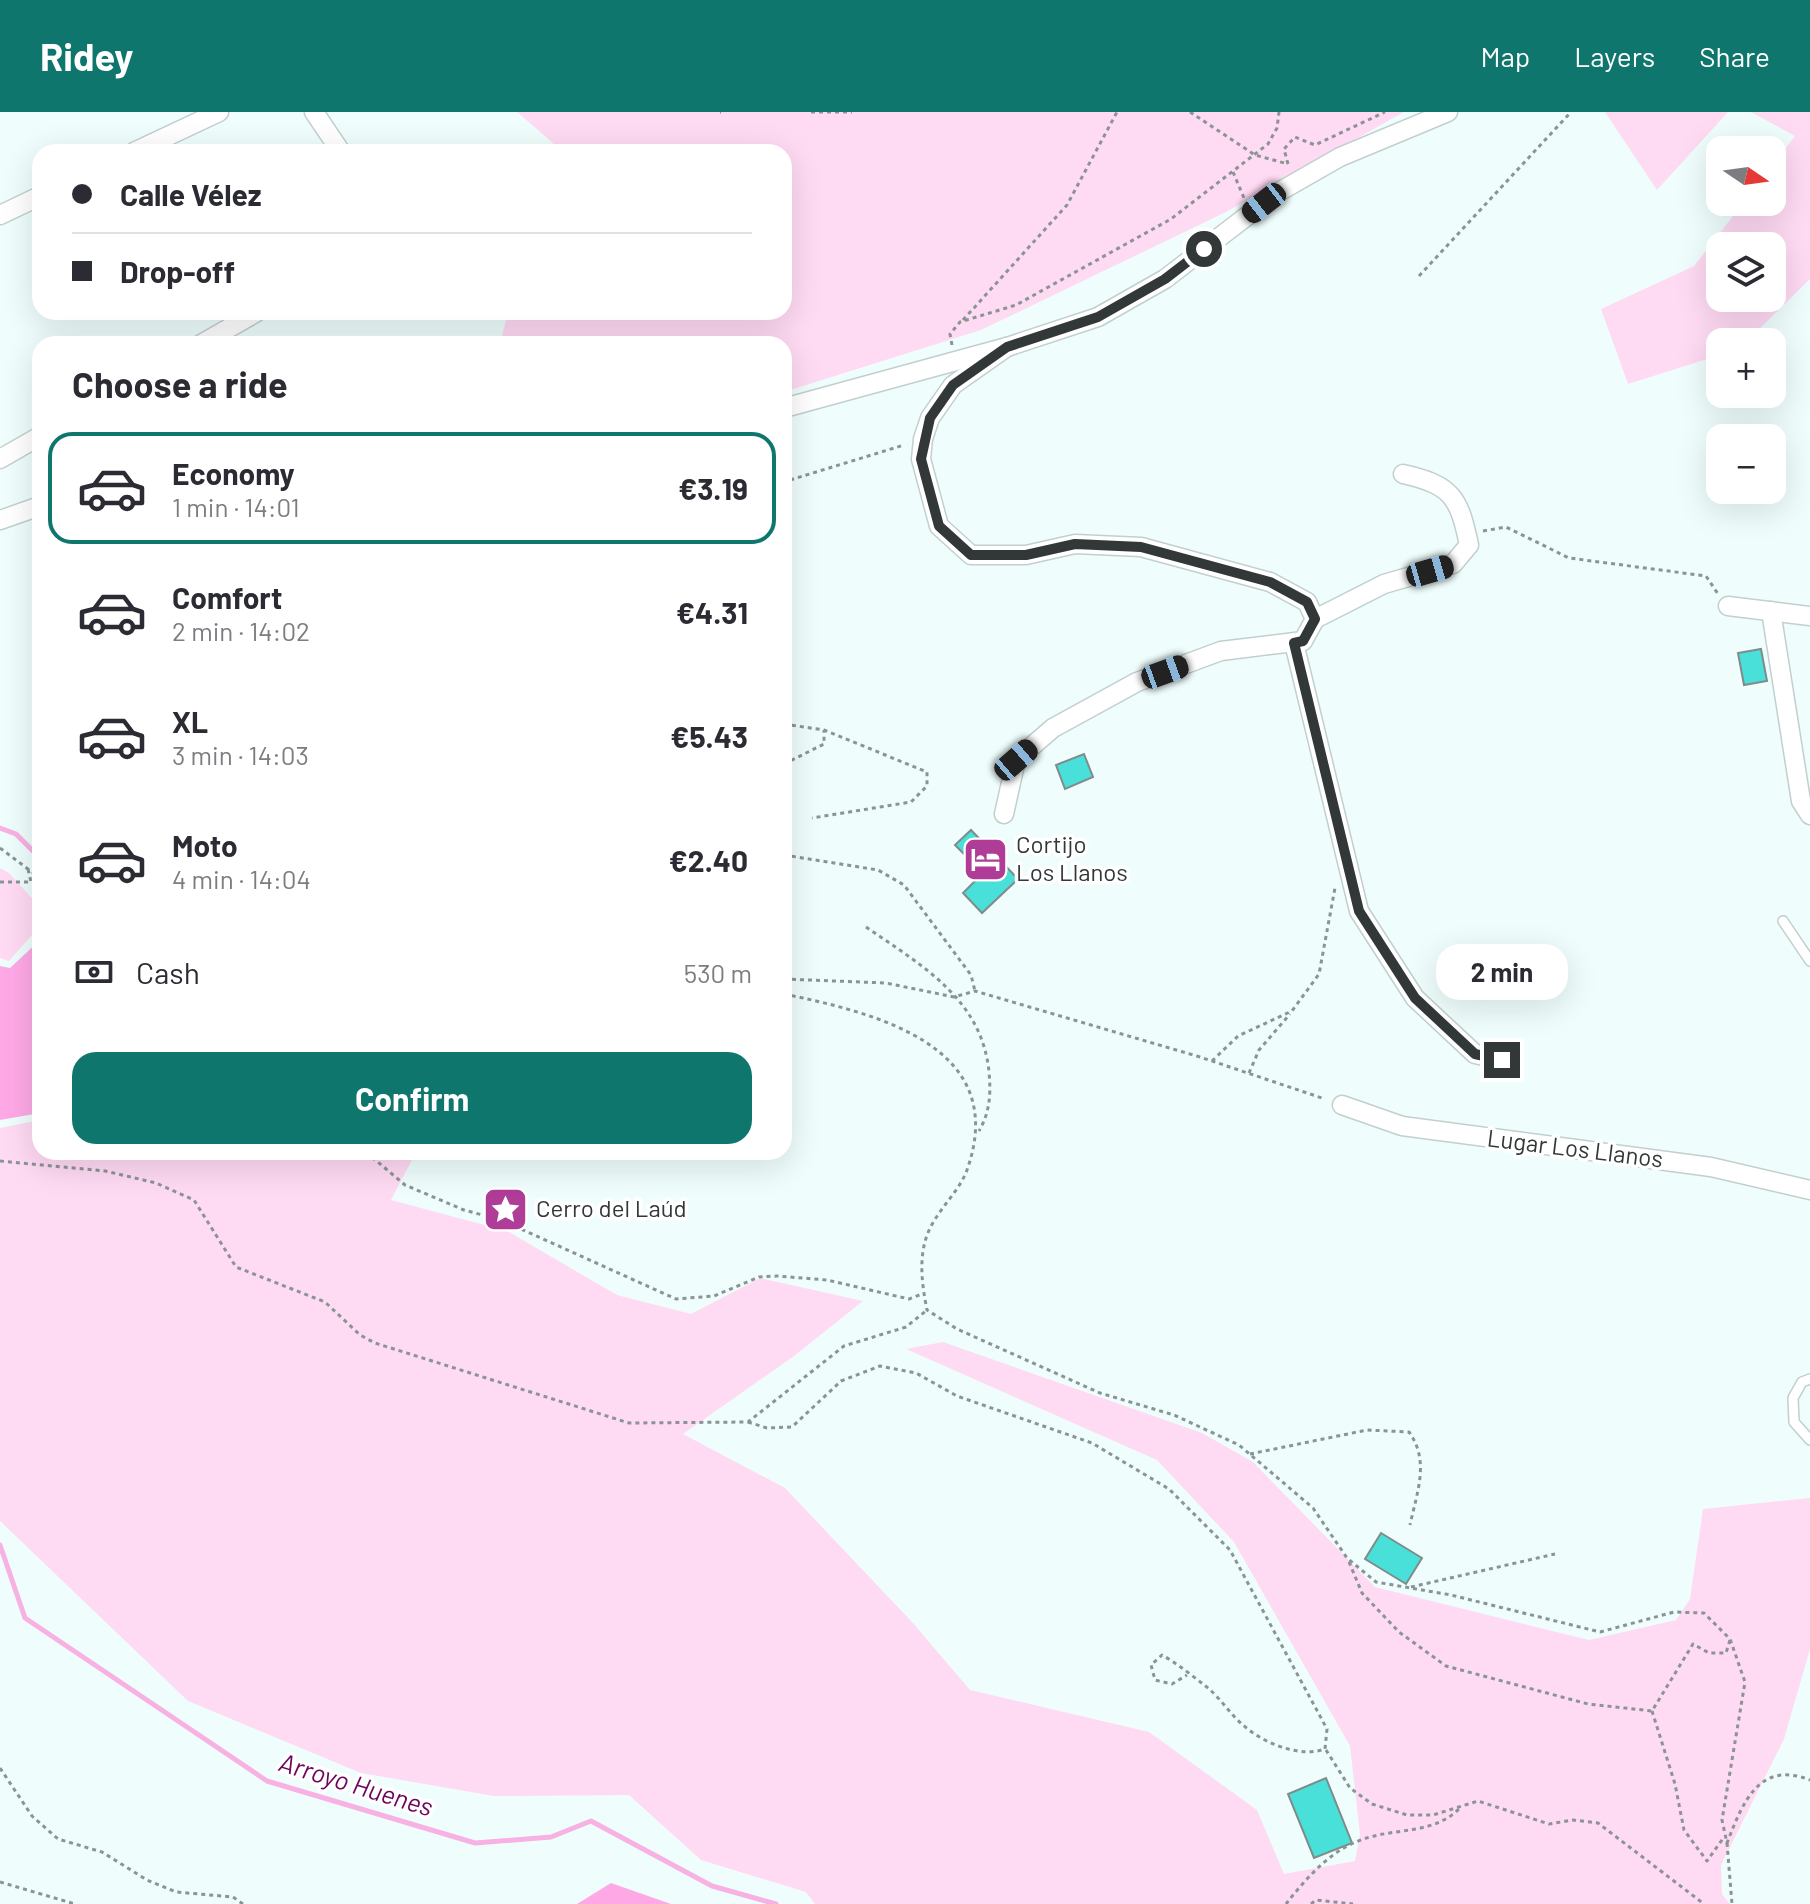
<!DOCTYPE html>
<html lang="en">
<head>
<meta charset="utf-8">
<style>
	:root { --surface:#fff; --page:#f7f7f7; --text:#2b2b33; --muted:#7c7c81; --line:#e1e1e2; --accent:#0f766e }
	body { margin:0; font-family:Barlow,sans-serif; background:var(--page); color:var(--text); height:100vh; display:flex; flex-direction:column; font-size:30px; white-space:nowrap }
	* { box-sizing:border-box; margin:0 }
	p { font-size:26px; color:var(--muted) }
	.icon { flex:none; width:44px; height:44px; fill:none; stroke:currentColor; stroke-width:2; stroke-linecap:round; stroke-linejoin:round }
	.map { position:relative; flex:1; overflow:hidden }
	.side { position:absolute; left:32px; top:224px; width:760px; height:824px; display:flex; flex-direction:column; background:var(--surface); border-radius:24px; box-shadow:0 8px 32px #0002 }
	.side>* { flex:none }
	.guide { position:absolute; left:32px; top:32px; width:760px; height:176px; border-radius:24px; box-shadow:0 8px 32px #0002; display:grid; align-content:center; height:176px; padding:0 40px; background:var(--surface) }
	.needle { width:52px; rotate:103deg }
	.tools { position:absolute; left:1706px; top:24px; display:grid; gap:16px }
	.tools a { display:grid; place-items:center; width:80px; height:80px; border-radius:16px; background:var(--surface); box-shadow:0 8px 32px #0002; font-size:40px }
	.end { position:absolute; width:36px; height:36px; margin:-18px; border:10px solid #323737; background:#fff; box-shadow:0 0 0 4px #fff }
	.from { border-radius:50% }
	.bubble { position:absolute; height:56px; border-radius:24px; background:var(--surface); box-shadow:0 8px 32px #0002; font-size:26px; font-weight:700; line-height:56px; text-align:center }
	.car { position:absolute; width:24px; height:48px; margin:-24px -12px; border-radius:10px; box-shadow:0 0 6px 2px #0007; background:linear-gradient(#222 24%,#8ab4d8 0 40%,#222 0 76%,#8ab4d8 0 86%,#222 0) }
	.guide b { display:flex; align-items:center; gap:28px; height:76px; font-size:30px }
	.guide b+b { border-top:2px solid var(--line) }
	.guide i { width:20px; height:20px; background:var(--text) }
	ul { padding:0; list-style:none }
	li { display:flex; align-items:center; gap:24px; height:112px; margin:0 16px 12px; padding:0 24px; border:4px solid transparent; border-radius:24px }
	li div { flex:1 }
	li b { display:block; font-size:30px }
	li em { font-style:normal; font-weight:700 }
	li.on { border-color:var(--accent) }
	li>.icon { width:72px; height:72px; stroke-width:1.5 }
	h2 { padding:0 40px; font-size:36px; line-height:96px }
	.pay { display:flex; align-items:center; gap:20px; height:88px; padding:0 40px; font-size:30px }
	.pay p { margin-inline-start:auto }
	.primary-button { display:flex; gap:16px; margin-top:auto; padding:16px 40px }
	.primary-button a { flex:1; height:92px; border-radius:24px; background:var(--accent); color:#fff; font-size:32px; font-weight:700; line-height:92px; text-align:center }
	header { display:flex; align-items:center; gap:48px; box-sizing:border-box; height:112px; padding:0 40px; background:var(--accent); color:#fff }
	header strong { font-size:38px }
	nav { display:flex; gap:44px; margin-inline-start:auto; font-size:28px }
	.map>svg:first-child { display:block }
</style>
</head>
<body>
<header>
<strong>Ridey</strong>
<nav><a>Map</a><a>Layers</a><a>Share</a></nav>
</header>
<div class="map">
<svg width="1810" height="1792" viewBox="0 0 1810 1792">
	<rect width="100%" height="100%" fill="#effefd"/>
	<g fill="#ffdaf3" fill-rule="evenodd">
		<path d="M 517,0 L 1404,0 L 1224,101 L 981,218 L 784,280 L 784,232 L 500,232 L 508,200 L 784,200 L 784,40 L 551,40 L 553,31 Z"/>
		<path d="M 1605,0 L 1728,0 L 1657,78 Z"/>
		<path d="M 1751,0 L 1810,0 L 1810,167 L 1746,230 L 1720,230 L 1720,243 L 1628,272 L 1601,197 L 1694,154 L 1744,90 L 1772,90 L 1772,54 L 1795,24 ZM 1720,134 L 1772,134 L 1772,186 L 1720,186 Z"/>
		<path d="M 0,756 L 9,761 L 40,795 L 40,814 L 9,849 L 0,846 Z"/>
		<path d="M 40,1008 L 40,1040 L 416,1040 L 391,1088 L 507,1119 L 617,1183 L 691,1202 L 760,1166 L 863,1189 L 794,1244 L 683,1322 L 785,1376 L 912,1510 L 970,1578 L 1149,1620 L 1257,1698 L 1284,1762 L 1355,1749 L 1360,1722 L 1350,1634 L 1234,1430 L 1157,1348 L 906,1237 L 943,1230 L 1202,1321 L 1253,1350 L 1375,1475 L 1589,1528 L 1676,1508 L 1690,1487 L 1703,1397 L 1810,1386 L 1810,1537 L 1784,1627 L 1721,1753 L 1722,1782 L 1730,1792 L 815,1792 L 806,1780 L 701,1748 L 629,1683 L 494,1684 L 361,1661 L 188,1589 L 0,1409 L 0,1016 Z"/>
	</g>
	<g fill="#fea9e6">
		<path d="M 40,828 L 40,1001 L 0,1008 L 0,854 L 10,856 Z"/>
		<path d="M 611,1771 L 671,1792 L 577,1792 Z"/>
	</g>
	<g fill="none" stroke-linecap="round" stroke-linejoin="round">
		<g stroke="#f7b2e3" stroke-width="5">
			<path d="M 0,716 L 16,722 L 40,746"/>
			<path d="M 0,1433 L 25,1506 L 267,1669 L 475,1731 L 551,1725 L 591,1709 L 712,1774 L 776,1792"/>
		</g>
	</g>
	<g fill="#48e0d9" stroke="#7f8c8b" stroke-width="2">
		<path d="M 1761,537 L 1767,569 L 1744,573 L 1738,541 Z"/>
		<path d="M 1084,642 L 1093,665 L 1065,677 L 1056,653 Z"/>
		<path d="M 971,718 L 1018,767 L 982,801 L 963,781 L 983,761 L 955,733 Z"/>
		<path d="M 1381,1421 L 1422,1446 L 1406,1472 L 1365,1447 Z"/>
		<path d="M 1326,1666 L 1352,1731 L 1314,1746 L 1288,1682 Z"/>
	</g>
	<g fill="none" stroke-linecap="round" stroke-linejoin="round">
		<defs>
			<g id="lane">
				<path d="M 1783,809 L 1810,849"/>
				<path d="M 1810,1267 L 1802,1270 L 1793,1286 L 1794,1310 L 1810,1328"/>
			</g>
			<g id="street">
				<path d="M 314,0 L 341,40"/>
				<path d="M 134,40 L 219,0"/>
				<path d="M 0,103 L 40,84"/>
				<path d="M 201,232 L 257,200"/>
				<path d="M 784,296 L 1007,235 L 1098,205 L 1165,167 L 1277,81 L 1340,45 L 1448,0"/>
				<path d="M 0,347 L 40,324"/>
				<path d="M 0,408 L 40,394"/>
				<path d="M 1728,494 L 1810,504"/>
				<path d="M 1771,499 L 1801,689 L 1810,703"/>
				<path d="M 1315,507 L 1384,472 L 1453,452 L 1469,433 C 1459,385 1452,373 1403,362"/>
				<path d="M 1294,531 L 1359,799 L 1415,886 L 1475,942 L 1502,948"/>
				<path d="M 1004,702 L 1016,648 L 1053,616 L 1137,570 L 1221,539 L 1303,529 L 1315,507 L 1307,490 L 1270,470 L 1141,435 L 1075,432 L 1026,443 L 971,443 L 939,414 L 921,347 L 923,327 L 930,306 L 953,273 L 1007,235"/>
				<path d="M 1342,993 L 1402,1014 L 1711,1055 L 1810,1078"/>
			</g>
		</defs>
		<use href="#lane" stroke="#c1d0ce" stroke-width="12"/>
		<use href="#street" stroke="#c1d0ce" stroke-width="21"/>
		<g stroke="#8b9494" stroke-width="3" stroke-dasharray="4 4" stroke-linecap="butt">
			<path d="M 720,0 L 721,0"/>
			<path d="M 811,0 L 852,0"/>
			<path d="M 1190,0 L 1255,43 L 1288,52"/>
			<path d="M 1288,52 L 1284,37 L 1295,25 L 1315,33 L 1385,0"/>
			<path d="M 1233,60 L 1244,86"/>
			<path d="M 1419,164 L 1571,0"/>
			<path d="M 963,208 L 1067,93 L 1117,0"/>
			<path d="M 952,233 L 950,222 L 960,210 L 1016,193 L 1171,107 L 1268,32 L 1277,16 L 1279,0"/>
			<path d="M 784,373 L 790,368 L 904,333"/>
			<path d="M 1483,419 L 1506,415 L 1569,446 L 1706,464 L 1718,482"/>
			<path d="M 784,481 L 790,485 L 784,500"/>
			<path d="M 784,612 L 824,618 L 927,660 L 927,674 L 911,690 L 812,706"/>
			<path d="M 784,652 L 824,632 L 824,618"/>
			<path d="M 0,736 L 40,766"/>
			<path d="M 784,743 L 878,758 L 904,773 L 971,863 L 975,879"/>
			<path d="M 0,770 L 31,770 L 28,757"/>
			<path d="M 866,815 C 921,853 982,887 989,960 C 991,982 990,1000 979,1019"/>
			<path d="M 784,867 L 886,871 L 954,885 L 975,879 L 1200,945 L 1325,987"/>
			<path d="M 784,882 C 876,901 1011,934 967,1058 C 960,1077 944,1092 934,1109 C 917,1136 921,1168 927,1198 L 957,1217 L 1100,1281 L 1174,1303 L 1239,1333 L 1313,1396 L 1347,1446 L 1376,1470 L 1451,1483 L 1600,1520 L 1674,1500 L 1704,1501 L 1730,1527 L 1745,1570 L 1722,1708 L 1727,1731 C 1743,1690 1759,1648 1810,1668"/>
			<path d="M 1212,949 L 1238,924 L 1292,899 L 1319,862 L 1335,776"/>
			<path d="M 1249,961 L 1259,938 L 1290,902"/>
			<path d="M 366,1040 L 405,1073 L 464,1098 L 501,1108 L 676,1187 L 714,1184 L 759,1165 L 777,1164 L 827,1168 L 909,1187 L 922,1182"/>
			<path d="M 0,1049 L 105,1059 L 156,1071 L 194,1088 L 236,1155 L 325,1190 L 360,1223 L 375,1231 L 629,1311 L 748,1310 L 844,1234 L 906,1215 L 927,1198"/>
			<path d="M 748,1310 L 767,1316 L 792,1315 L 841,1269 L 880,1254 L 916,1261 L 957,1284 L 1092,1331 L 1169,1377 L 1230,1438 L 1327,1617 L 1325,1637 C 1299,1646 1263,1631 1243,1613 C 1230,1602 1221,1587 1208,1576 C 1194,1565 1178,1552 1162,1543 L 1151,1553 L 1155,1568 L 1172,1572 L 1187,1563"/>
			<path d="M 1250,1342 L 1367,1318 L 1409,1320 C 1430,1349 1417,1380 1410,1413"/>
			<path d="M 1349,1450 L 1362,1481 L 1399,1520 L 1446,1554 L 1588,1592 L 1652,1599 L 1693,1532 L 1709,1541 L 1726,1541 L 1730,1528"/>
			<path d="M 1411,1475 L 1555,1442"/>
			<path d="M 1652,1599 L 1675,1672 L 1684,1718 L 1707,1749 L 1724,1725"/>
			<path d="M 1326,1638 L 1350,1676 L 1372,1692 L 1407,1703 L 1433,1703 L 1478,1689 L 1549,1712 L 1573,1708 L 1598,1711 L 1704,1792"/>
			<path d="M 0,1656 L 32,1704 L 58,1727 L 102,1740 L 147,1768 L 176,1780 L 233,1785 L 243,1792"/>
			<path d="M 1727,1731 L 1732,1792"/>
			<path d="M 0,1770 L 75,1792"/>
			<path d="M 1286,1792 C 1304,1769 1328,1741 1356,1730 C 1392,1714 1431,1725 1460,1696"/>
			<path d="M 1311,1792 L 1316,1788 L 1353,1792"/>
		</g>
		<use href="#lane" stroke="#fff" stroke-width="9"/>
		<use href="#street" stroke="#fff" stroke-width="18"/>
	</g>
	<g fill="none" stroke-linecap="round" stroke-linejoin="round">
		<path stroke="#323737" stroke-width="10" d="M 1204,137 L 1165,167 L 1098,205 L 1007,235 L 953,273 L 930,306 L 921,347 L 939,414 L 971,443 L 1026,443 L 1075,432 L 1141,435 L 1270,470 L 1307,490 L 1315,507 L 1303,529 L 1294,531 L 1359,799 L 1415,886 L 1475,942 L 1502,948"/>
	</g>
	<defs>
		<symbol id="hotel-square" viewBox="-11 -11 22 22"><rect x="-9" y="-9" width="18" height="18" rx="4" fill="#af3c96" stroke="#fff"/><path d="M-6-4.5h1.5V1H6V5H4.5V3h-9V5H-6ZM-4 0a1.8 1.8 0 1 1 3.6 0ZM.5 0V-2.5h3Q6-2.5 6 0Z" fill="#fff"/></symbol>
		<symbol id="sight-square" viewBox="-11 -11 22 22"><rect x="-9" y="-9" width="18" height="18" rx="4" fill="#af3c96" stroke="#fff"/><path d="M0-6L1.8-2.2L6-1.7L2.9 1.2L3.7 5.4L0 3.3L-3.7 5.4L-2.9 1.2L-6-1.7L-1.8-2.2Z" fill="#fff"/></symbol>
	</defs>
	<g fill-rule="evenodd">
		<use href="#hotel-square" x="960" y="722" width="51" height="51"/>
		<use href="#sight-square" x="480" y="1072" width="51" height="51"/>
	</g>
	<g text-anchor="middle" stroke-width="7" stroke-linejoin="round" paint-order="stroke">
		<g font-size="24" fill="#323737" stroke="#fff" text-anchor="start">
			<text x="1016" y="741">Cortijo<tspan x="1016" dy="28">Los Llanos</tspan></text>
			<text x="536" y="1105">Cerro del Laúd</text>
		</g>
		<g font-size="24" fill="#323737" stroke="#fff">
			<text transform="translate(1575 1037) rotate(7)" y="8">Lugar Los Llanos</text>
		</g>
		<g font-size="26" font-style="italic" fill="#6d065b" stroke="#fff">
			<text transform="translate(356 1673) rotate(17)" y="9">Arroyo Huenes</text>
		</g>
	</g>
</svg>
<div class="tools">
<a><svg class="needle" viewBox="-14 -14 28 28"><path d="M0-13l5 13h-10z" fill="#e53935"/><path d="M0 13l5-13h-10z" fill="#7c7c81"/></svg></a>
<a><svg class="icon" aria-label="layers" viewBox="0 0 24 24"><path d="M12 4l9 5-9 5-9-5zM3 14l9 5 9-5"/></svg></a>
<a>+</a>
<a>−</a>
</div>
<i class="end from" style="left:1204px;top:137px"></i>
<i class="end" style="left:1502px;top:948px"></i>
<div class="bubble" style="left:1436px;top:832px;width:132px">2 min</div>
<i class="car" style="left:1264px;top:91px;rotate:232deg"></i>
<i class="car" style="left:1430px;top:459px;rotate:74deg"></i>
<i class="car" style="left:1165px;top:560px;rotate:70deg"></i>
<i class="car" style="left:1016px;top:648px;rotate:49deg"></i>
<div class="guide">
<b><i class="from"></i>Calle Vélez</b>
<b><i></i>Drop-off</b>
</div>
<section class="side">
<h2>Choose a ride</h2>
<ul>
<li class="on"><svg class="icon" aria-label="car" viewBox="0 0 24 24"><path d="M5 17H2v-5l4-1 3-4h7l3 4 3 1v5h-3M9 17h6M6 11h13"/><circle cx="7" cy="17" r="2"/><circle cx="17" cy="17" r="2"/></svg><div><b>Economy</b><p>1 min · 14:01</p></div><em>€3.19</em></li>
<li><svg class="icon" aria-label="car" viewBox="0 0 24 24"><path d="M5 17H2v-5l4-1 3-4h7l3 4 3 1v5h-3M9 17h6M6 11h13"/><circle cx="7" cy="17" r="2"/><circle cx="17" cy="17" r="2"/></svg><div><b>Comfort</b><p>2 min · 14:02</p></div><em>€4.31</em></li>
<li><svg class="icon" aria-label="car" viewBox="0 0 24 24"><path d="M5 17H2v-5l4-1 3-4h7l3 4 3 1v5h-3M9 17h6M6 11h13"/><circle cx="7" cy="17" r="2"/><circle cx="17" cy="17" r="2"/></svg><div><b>XL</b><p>3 min · 14:03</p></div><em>€5.43</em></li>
<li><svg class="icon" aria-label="car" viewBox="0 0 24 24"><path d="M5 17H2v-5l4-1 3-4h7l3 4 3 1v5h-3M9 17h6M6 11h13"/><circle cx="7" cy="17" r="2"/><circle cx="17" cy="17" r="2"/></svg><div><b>Moto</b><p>4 min · 14:04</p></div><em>€2.40</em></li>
</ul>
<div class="pay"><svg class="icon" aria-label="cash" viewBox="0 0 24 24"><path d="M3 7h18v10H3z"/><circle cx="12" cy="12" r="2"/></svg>Cash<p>530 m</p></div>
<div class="primary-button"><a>Confirm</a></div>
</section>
</div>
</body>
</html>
